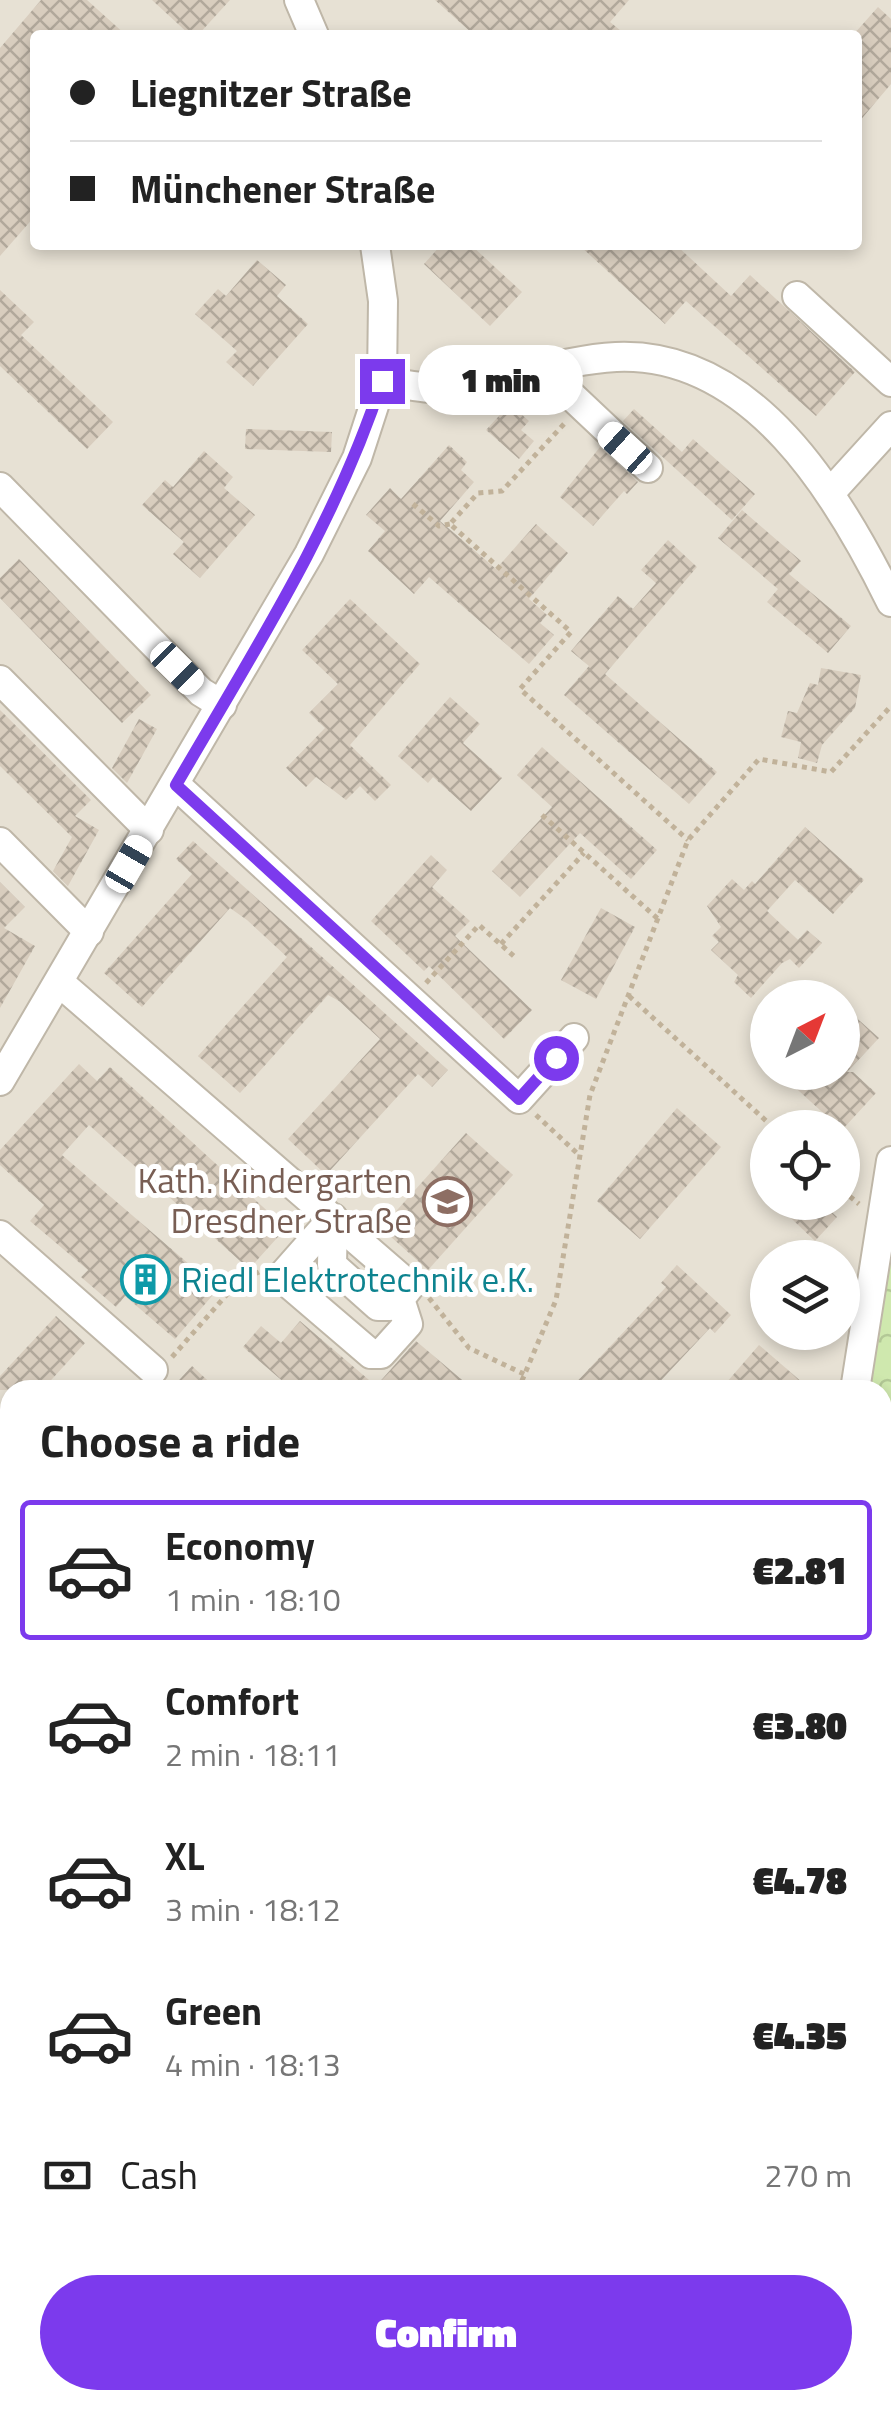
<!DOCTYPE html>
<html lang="en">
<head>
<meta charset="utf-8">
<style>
	:root { --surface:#fff; --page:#f2f2f2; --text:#222; --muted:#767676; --line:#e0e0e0; --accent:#7c3aed }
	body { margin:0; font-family:"Titillium Web",sans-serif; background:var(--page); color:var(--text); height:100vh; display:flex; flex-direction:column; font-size:38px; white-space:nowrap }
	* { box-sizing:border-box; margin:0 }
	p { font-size:32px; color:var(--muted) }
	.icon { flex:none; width:55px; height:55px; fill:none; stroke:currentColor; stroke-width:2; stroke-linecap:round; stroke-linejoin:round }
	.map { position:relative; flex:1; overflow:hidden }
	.panel { position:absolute; left:0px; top:1380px; width:892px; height:1030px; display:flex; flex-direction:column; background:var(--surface); border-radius:30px 30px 0 0; box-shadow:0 5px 15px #0003 }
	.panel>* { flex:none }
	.banner { position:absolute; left:30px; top:30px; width:832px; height:220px; border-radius:10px; box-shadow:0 5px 15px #0003; display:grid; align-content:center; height:220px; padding:0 40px; background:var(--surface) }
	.needle { width:65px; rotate:42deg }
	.fabs { position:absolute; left:750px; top:980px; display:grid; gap:20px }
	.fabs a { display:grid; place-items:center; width:110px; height:110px; border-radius:50%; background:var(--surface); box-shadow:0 5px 15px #0003; font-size:50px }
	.end { position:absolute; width:45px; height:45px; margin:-22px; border:12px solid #7c3aed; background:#fff; box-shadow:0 0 0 5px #fff }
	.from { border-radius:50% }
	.bubble { position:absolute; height:70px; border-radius:35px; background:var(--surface); box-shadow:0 5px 15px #0003; font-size:32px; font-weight:800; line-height:70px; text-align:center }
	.car { position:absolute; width:30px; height:60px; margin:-30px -15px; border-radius:12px; box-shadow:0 0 8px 2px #0007; background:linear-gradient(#fff 24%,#345 0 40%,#fff 0 76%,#345 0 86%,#fff 0) }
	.banner b { display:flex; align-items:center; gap:35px; height:95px; font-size:38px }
	.banner b+b { border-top:2px solid var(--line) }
	.banner i { width:25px; height:25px; background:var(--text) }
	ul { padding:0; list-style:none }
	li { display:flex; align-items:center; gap:30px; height:140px; margin:0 20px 15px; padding:0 20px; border:5px solid transparent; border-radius:10px }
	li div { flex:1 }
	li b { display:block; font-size:38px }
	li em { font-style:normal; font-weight:800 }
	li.on { border-color:var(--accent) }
	li>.icon { width:90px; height:90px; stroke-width:1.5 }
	h2 { padding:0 40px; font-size:45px; line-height:120px }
	.pay { display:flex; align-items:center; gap:25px; height:110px; padding:0 40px; font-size:38px }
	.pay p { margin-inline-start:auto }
	.action { display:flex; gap:20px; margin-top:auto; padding:20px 40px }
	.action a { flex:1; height:115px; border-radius:60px; background:var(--accent); color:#fff; font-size:40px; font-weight:800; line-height:115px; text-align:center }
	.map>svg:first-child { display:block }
</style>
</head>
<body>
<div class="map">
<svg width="891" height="2410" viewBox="0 0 891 2410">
	<defs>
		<pattern id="forest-crowns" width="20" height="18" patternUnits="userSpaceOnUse" patternTransform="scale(2.5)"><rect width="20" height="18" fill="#cfe8ae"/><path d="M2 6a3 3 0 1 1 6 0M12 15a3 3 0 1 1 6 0" fill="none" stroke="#b3c896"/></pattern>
		<pattern id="building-cross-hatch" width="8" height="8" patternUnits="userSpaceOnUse" patternTransform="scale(2.5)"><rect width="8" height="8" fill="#d8cdbe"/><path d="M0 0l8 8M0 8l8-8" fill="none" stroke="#b1a89b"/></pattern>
	</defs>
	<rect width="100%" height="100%" fill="#f3efe6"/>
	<g fill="#e7e1d4" fill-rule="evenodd">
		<path d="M 0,0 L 891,0 L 891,1782 L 882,1390 L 10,1390 L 10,1440 L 0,1431 ZM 35,35 L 858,35 L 858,245 L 35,245 ZM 768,998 L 842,998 L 842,1072 L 768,1072 ZM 768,1128 L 842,1128 L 842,1202 L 768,1202 ZM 768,1258 L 842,1258 L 842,1332 L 768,1332 Z"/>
		<path d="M 0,1566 L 10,1575 L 10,2400 L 62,2400 L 66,2410 L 0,2410 Z"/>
	</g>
	<path fill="#cfe8ae" d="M 0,1431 L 10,1440 L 10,1575 L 0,1566 Z"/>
	<path fill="url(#forest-crowns)" d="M 891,1233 L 891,1933 L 882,1924 L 882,1390 L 867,1390 Z"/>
	<g fill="url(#building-cross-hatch)">
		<path d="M 41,0 L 87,0 L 126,35 L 35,35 L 35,216 L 0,256 L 0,48 Z"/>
		<path d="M 152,0 L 230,0 L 198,35 L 190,35 Z"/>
		<path d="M 435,0 L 629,0 L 610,22 L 626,35 L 474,35 Z"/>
		<path d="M 878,7 L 891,19 L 891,84 L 858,123 L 858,35 L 853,35 Z"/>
		<path d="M 441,245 L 471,245 L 522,292 L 490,326 L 424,264 Z"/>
		<path d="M 579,245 L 676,245 L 731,296 L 750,275 L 855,372 L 816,416 L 686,301 L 665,324 Z"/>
		<path d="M 257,260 L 286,285 L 277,296 L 308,324 L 253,386 L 226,362 L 237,351 L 195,314 L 218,289 L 226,296 Z"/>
		<path d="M 0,290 L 34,322 L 21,335 L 113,422 L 87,449 L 0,366 Z"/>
		<path d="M 510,404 L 529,421 L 521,430 L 534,441 L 519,459 L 486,430 Z"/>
		<path d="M 634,409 L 682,452 L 693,439 L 755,494 L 732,520 L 623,421 Z"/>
		<path d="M 246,429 L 332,432 L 331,452 L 245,449 Z"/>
		<path d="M 449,445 L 467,462 L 461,470 L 474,482 L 440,521 L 496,569 L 536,524 L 568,553 L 529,599 L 547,615 L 540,623 L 554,635 L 529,664 L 429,577 L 414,594 L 368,551 L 385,531 L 366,515 L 390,488 L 401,499 Z"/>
		<path d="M 600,447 L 638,482 L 627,494 L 624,491 L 593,526 L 560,497 Z"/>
		<path d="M 204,451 L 233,477 L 224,488 L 255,515 L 200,578 L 173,554 L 184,542 L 142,505 L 165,480 L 173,487 Z"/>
		<path d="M 742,510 L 801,561 L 789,574 L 851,626 L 828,653 L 767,602 L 778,589 L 718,538 Z"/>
		<path d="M 668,540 L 697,567 L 605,674 L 717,772 L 689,804 L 564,695 L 589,666 L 571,651 L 618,596 L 633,609 L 656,583 L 641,570 Z"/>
		<path d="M 19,559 L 151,695 L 122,723 L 0,598 L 0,578 Z"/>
		<path d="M 350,599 L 420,664 L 350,745 L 391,785 L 375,801 L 360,786 L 346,800 L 316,777 L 306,787 L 286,768 L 325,728 L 309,713 L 338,684 L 302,650 Z"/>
		<path d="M 821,668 L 861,675 L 855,708 L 822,745 L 817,763 L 798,758 L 801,742 L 781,737 L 788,711 L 797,713 L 810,683 L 818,685 Z"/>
		<path d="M 450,697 L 480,724 L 463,743 L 502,778 L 471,811 L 433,777 L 428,783 L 398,756 Z"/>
		<path d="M 0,710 L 91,800 L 75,816 L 99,830 L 68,886 L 53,871 L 72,837 L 0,766 Z"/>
		<path d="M 139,719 L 157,729 L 127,783 L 112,768 Z"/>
		<path d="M 542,747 L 657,850 L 631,879 L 580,833 L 520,897 L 492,871 L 552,807 L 517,775 Z"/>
		<path d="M 805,827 L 864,880 L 833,914 L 795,880 L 767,911 L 798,940 L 807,930 L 822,943 L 799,968 L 790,959 L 782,963 L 751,998 L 734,982 L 738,975 L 711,950 L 719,942 L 712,936 L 721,927 L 707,906 L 732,879 L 744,890 L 752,881 L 755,884 Z"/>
		<path d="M 193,841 L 448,1070 L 432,1087 L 418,1074 L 326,1175 L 288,1139 L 380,1039 L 339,1001 L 328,995 L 240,1093 L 198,1056 L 287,957 L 247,920 L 230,908 L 142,1007 L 104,973 L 192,874 L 176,859 Z"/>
		<path d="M 431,855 L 447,870 L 432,887 L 470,921 L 455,936 L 532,1010 L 504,1039 L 429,966 L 424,971 L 371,921 Z"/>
		<path d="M 0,882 L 25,907 L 4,928 L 35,946 L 0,1008 Z"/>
		<path d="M 601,908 L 635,927 L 596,999 L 561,980 Z"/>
		<path d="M 842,1005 L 879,1038 L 847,1072 L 853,1072 L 876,1093 L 842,1130 L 778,1072 L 842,1072 Z"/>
		<path d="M 79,1064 L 97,1081 L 110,1067 L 286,1228 L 249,1269 L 89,1125 L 62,1155 L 218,1289 L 175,1339 L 125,1296 L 116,1307 L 81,1277 L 88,1270 L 30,1221 L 44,1205 L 0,1165 L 0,1150 Z"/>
		<path d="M 677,1108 L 721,1147 L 640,1239 L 597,1201 Z"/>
		<path d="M 466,1133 L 513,1175 L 428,1270 L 381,1228 Z"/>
		<path d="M 774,1202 L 821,1202 L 837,1217 L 815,1241 Z"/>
		<path d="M 677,1265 L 731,1315 L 715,1333 L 710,1328 L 652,1390 L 569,1390 L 666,1287 L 661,1283 Z"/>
		<path d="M 56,1316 L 85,1343 L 42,1390 L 0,1390 L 0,1376 Z"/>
		<path d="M 300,1321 L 376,1386 L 416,1341 L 474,1390 L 293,1390 L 243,1347 L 261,1326 L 281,1343 Z"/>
		<path d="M 759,1345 L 811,1390 L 720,1390 Z"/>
		<path d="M 192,1366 L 218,1390 L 170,1390 Z"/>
	</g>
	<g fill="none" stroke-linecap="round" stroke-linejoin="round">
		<defs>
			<g id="minor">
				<path d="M 299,0 L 314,35"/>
				<path d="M 797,296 L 891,382"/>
				<path d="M 544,370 L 648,468"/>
				<path d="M 382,381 C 404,384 429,390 450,388 C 506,382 560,360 616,357 C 753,351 839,496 891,602"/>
				<path d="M 0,487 L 201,692 L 222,705"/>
				<path d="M 830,493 L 891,426"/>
				<path d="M 0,680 L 149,830"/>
				<path d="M 176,785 L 519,1099 L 574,1038"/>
				<path d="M 0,842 L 89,932"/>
				<path d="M 61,984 L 67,989 L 410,1286 L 400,1299 L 408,1324 L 381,1354 L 371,1354 L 281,1277 L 333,1218"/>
				<path d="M 0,1081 L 309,554 L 357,458 L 382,381 L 383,301 L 375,245"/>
				<path d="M 333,1218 L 332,1265 L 378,1306 L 390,1306 L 400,1299"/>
				<path d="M 0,1235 L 153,1370"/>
				<path d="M 855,1390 L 891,1161"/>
				<path d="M 0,1573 L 10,1582"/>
				<path d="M 0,1723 L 10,1732"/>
				<path d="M 0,1849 L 10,1858"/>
				<path d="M 0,1997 L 10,1985"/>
				<path d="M 0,2124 L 10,2133"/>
				<path d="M 0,2272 L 10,2268"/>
			</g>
		</defs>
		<use href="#minor" stroke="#bfb7a8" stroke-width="32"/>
		<g stroke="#c1b29a" stroke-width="5" stroke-dasharray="5 5" stroke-linecap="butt">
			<path d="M 564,424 L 502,491 L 478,493 L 450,524 L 571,632 L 520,689 L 688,840"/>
			<path d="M 413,504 L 439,526 L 450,524"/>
			<path d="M 542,815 L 658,919"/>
			<path d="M 501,944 L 584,853"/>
			<path d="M 426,983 L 479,925 L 517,959"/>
			<path d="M 629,996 L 774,1128"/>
			<path d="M 536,1115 L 579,1155"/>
			<path d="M 842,1190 L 859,1204"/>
			<path d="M 429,1298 L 469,1348 L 526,1375"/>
			<path d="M 172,1357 L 237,1283 L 259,1272"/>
			<path d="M 518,1390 L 556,1300 L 590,1095 L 688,840 L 759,759 L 831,772 L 891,706"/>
			<path d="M 0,1524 L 10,1529"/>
			<path d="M 0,1530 L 10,1520"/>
			<path d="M 882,1748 L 891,1706"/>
			<path d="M 882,1853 L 891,1855"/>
			<path d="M 882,2256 L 891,2304"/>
			<path d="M 0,2335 L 10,2325"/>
			<path d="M 824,2400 L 827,2410"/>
		</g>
		<use href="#minor" stroke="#fff" stroke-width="28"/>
	</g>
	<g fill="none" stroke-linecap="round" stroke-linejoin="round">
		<path stroke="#7c3aed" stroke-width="12" d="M 382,381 C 335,526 252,654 176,785 L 519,1099 L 556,1058"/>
	</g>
	<defs>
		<symbol id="school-ring" viewBox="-11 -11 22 22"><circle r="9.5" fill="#fff" stroke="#8d6e63" stroke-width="1.5"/><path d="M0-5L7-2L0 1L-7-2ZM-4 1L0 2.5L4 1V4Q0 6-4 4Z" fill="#8d6e63"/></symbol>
		<symbol id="building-ring" viewBox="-11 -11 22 22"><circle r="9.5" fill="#fff" stroke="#0f9aa8" stroke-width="1.5"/><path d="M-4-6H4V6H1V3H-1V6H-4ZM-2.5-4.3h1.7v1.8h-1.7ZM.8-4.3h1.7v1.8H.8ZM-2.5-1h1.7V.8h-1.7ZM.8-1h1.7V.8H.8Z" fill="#0f9aa8"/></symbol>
	</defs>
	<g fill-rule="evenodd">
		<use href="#school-ring" x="420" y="1174" width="55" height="55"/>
		<use href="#building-ring" x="118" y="1252" width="55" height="55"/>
	</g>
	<g text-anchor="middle" stroke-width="10" stroke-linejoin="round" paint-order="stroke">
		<g font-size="35" fill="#785e54" stroke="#fff" text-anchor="end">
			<text x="412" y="1193">Kath. Kindergarten<tspan x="412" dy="40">Dresdner Straße</tspan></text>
		</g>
		<g font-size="35" fill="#0d838f" stroke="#fff" text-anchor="start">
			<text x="181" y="1292">Riedl Elektrotechnik e.K.</text>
		</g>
	</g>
</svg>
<div class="fabs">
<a><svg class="needle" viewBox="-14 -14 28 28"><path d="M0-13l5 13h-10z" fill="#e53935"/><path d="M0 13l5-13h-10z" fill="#767676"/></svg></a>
<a><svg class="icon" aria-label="locate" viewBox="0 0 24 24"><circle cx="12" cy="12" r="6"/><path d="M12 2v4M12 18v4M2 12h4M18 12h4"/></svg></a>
<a><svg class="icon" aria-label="layers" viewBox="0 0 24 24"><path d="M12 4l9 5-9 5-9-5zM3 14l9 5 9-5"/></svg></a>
</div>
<i class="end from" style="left:556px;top:1058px"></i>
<i class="end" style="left:382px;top:381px"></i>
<div class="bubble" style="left:418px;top:345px;width:165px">1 min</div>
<i class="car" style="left:625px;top:448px;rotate:312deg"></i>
<i class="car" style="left:177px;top:668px;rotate:135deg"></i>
<i class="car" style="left:129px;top:864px;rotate:30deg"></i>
<div class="banner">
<b><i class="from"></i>Liegnitzer Straße</b>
<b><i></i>Münchener Straße</b>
</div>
<section class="panel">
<h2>Choose a ride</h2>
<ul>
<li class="on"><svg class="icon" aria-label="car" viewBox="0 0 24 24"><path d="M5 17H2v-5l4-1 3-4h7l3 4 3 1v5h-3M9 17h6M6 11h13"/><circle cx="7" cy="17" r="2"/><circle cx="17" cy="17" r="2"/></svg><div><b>Economy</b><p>1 min · 18:10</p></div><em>€2.81</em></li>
<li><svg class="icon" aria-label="car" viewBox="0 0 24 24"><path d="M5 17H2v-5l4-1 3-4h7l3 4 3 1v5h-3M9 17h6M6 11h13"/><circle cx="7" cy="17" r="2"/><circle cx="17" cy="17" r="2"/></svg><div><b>Comfort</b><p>2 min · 18:11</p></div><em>€3.80</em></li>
<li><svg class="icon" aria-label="car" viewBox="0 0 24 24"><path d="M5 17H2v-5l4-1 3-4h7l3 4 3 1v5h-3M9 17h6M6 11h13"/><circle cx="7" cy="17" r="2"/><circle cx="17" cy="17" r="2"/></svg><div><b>XL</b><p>3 min · 18:12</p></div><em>€4.78</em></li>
<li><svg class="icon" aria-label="car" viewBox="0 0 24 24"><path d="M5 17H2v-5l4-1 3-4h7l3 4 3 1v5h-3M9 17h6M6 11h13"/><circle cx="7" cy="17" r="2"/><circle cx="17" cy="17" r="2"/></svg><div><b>Green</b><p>4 min · 18:13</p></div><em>€4.35</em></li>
</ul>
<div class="pay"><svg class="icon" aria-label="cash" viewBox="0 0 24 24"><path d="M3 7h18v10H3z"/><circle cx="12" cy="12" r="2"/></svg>Cash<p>270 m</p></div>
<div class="action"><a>Confirm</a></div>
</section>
</div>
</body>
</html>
